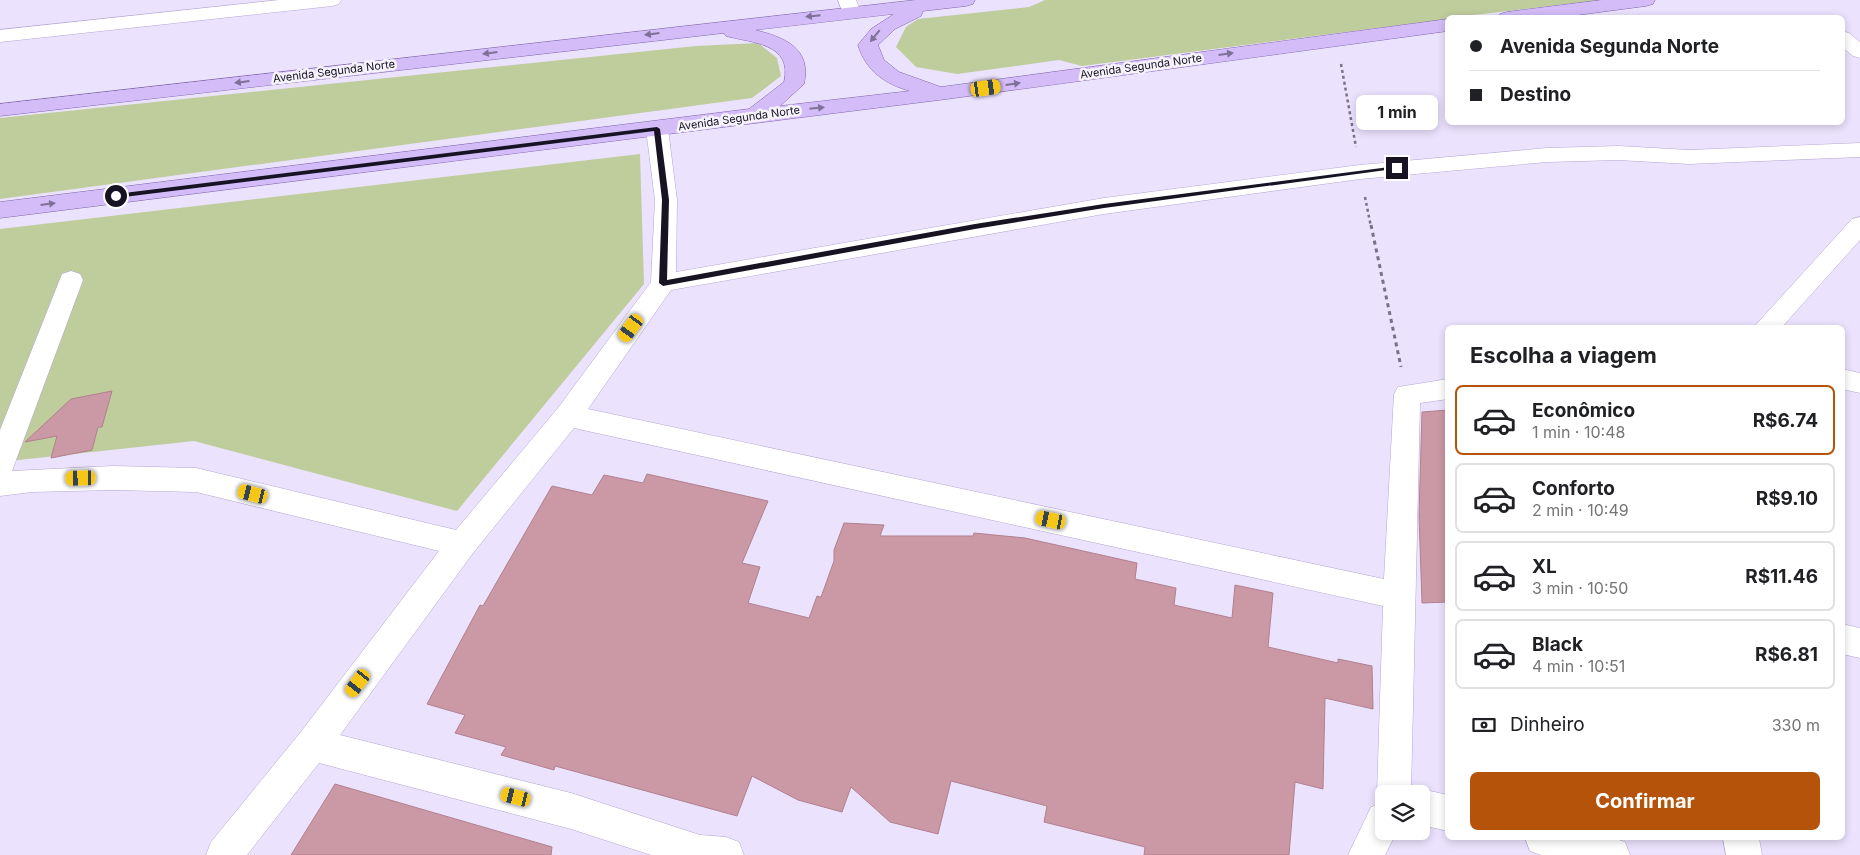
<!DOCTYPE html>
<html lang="pt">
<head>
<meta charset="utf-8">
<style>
	:root { --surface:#fff; --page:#f6f6f6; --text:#202124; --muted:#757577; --line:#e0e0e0; --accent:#b45309 }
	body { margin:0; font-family:Inter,sans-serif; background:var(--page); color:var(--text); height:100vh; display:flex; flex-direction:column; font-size:19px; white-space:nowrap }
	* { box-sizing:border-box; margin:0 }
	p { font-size:16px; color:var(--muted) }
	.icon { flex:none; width:28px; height:28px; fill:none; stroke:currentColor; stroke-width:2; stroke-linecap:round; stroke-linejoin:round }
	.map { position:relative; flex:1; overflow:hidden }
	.sheet { position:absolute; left:1445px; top:325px; width:400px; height:515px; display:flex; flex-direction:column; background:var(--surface); border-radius:8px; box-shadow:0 2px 8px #0003 }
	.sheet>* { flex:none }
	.banner { position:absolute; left:1445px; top:15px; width:400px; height:110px; border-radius:8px; box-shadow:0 2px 8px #0003; display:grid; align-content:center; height:110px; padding:0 25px; background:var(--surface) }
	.controls { position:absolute; left:1375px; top:785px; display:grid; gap:10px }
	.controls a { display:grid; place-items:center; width:55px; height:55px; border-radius:8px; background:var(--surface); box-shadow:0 2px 8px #0003; font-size:25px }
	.end { position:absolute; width:22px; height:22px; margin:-11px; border:6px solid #181322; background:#fff; box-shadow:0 0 0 2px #fff }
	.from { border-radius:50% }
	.bubble { position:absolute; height:35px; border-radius:8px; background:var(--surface); box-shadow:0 2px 8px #0003; font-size:16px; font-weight:700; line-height:35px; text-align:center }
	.car { position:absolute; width:15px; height:30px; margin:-15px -8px; border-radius:6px; box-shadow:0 0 4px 1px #0007; background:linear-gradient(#f5c518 24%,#345 0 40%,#f5c518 0 76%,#345 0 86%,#f5c518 0) }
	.banner b { display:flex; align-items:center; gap:18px; height:48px; font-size:19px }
	.banner b+b { border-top:1px solid var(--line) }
	.banner i { width:12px; height:12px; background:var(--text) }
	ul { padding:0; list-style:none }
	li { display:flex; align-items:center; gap:15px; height:70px; margin:0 10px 8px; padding:0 15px; border:2px solid var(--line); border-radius:8px }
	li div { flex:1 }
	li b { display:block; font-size:19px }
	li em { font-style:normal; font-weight:700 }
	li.current { border-color:var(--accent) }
	li>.icon { width:45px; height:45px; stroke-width:1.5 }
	h2 { padding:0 25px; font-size:22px; line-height:60px }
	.pay { display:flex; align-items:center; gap:12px; height:55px; padding:0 25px; font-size:19px }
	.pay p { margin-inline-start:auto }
	.primary-button { display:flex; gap:10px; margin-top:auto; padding:10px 25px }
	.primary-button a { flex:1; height:58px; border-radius:8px; background:var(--accent); color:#fff; font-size:20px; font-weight:700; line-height:58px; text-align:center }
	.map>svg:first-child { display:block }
</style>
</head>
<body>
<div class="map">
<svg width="1860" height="855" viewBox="0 0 1860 855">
	<rect width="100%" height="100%" fill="#ebe2fd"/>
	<g fill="#bfcc9c">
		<path d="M 1045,0 L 1599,0 L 1448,18 L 1447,19 L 1082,66 L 1059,60 L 957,74 L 916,67 L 896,47 L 906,27 L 918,19 L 1029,7 Z"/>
		<path d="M 758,43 L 777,58 L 781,76 L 752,98 L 0,199 L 0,118 L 696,46 Z"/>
		<path d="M 640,154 L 644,284 L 457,511 L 194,441 L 0,462 L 0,229 Z"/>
	</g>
	<g fill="#cb98a6" stroke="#b1808d">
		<path d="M 112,391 L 102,427 L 98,427 L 92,450 L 51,458 L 57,436 L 25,442 L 71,399 Z"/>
		<path d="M 1448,410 L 1448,602 L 1422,603 L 1419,515 L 1422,412 Z"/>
		<path d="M 647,474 L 768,501 L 742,563 L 760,567 L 748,603 L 809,618 L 817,596 L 821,597 L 834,561 L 834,550 L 844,523 L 884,525 L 880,536 L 973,536 L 974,533 L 1025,538 L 1137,563 L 1135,579 L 1176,588 L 1174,605 L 1232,618 L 1235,585 L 1273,593 L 1268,647 L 1338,663 L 1338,659 L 1372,666 L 1373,709 L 1325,698 L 1323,789 L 1295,782 L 1289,855 L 1144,855 L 1145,847 L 1044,822 L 1047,806 L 951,781 L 938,834 L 890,822 L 851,787 L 842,812 L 798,800 L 752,776 L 737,816 L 555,766 L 554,770 L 501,755 L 506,747 L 455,733 L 465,715 L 427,704 L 480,605 L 483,606 L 552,486 L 592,495 L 604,475 L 643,483 Z"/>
		<path d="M 335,784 L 552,847 L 551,855 L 291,855 Z"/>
	</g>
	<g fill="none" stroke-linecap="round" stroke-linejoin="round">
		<defs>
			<g id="minor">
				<path d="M 279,0 L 341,0 L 339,4 L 332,6 L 0,42 L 0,30 Z"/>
				<path d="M 838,0 L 856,0 L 861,12 L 858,16 L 844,16 Z"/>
				<path d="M 1842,31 L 1849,33 L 1860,42 L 1860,58 L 1853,56 L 1842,47 Z"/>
				<path d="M 657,122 L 665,124 L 668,129 L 677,200 L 676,272 L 1104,198 L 1360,165 L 1547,148 L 1618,146 L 1689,150 L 1860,143 L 1860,157 L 1689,164 L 1618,160 L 1547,162 L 1360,179 L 1104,214 L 671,290 L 588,409 L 1384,579 L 1394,394 L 1398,387 L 1448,379 L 1448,399 L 1420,403 L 1411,793 L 1421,789 L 1448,795 L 1448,831 L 1421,825 L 1421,794 L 1384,794 L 1384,831 L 1397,831 L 1385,855 L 1348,855 L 1371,807 L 1381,804 L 1377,794 L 1383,606 L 574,428 L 473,553 L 340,735 L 571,793 L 700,835 L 726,837 L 739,842 L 744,855 L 651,855 L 571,829 L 319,763 L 247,855 L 206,855 L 211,842 L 300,733 L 439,551 L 196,492 L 113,490 L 32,492 L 0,496 L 0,430 L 62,274 L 71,271 L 80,274 L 83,280 L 12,471 L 113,466 L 196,468 L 456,530 L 558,408 L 651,282 L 655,200 L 646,129 L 649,124 Z"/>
				<path d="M 1860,217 L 1860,240 L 1781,328 L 1753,328 L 1852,219 Z"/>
				<path d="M 1842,369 L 1860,373 L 1860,393 L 1842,389 Z"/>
				<path d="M 1842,624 L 1860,628 L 1860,658 L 1842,654 Z"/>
				<path d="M 1525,838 L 1613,838 L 1625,842 L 1630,855 L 1541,855 L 1530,851 Z"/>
				<path d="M 1723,838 L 1759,838 L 1762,855 L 1726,855 Z"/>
			</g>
			<g id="major">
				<path d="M 916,0 L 975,0 L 973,4 L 966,6 L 923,11 L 921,16 L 895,29 L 878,45 L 884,60 L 899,72 L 941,87 L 1448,19 L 1448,31 L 947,99 L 0,218 L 0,202 L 749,109 L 784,82 C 793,43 752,43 726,36 L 724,33 L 0,116 L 0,104 ZM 894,14 L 871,29 L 858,45 C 866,71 885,84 910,91 L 780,106 L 804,84 C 812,48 784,37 755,30 Z"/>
				<path d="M 1602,0 L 1655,0 L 1653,4 L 1646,6 L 1555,18 L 1498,18 L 1500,14 L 1507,12 Z"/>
			</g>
		</defs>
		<use href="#minor" stroke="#b5a6d2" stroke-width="1"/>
		<use href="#major" stroke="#7f64aa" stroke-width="1"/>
		<g stroke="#797287" stroke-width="2.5" stroke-dasharray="3 3" stroke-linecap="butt">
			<path d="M 1341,64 L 1356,147"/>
			<path d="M 1365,197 L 1371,227"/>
		</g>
		<path stroke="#797287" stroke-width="3" stroke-dasharray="4 4" stroke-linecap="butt" d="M 1371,225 L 1401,367"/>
		<use href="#minor" fill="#fff" fill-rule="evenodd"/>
		<use href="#major" fill="#d3bcf8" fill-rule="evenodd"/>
	</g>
	<defs><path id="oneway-solid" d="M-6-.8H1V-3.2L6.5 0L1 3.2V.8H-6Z" transform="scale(1.25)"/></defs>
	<g fill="#7f7098">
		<use href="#oneway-solid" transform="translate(813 16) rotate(174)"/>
		<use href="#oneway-solid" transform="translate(652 34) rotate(173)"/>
		<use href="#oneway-solid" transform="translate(875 36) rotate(129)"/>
		<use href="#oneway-solid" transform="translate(490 53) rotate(173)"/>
		<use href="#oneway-solid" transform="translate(1226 54) rotate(-8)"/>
		<use href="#oneway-solid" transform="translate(242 82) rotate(173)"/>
		<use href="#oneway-solid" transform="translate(1013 84) rotate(-8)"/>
		<use href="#oneway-solid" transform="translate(817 108) rotate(-6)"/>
		<use href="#oneway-solid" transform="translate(48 204) rotate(-7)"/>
	</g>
	<path fill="#181322" d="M 657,127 L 660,129 L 669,200 L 667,280 L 975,224 L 1104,204 L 1397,166 L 1401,168 L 1104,208 L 975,229 L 663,286 L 659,283 L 662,200 L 654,131 L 116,198 L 113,196 L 116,194 Z"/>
	<g text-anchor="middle" stroke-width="5" stroke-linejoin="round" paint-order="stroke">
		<g font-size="11" fill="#181322" stroke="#f6f3fc">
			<text transform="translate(1141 66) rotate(-8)" y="4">Avenida Segunda Norte</text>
			<text transform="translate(334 71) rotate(-7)" y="4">Avenida Segunda Norte</text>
			<text transform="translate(739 118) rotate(-8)" y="4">Avenida Segunda Norte</text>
		</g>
	</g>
</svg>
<div class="controls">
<a><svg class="icon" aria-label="layers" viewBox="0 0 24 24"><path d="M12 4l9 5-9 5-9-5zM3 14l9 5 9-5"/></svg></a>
</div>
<i class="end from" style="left:116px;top:196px"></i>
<i class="end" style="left:1397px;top:168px"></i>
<div class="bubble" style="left:1356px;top:95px;width:82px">1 min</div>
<i class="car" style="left:986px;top:88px;rotate:82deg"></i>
<i class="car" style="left:631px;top:328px;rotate:216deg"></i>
<i class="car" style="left:81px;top:478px;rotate:269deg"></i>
<i class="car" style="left:253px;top:494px;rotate:284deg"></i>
<i class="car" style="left:1051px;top:520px;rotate:282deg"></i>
<i class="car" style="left:358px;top:683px;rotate:217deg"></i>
<i class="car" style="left:516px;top:797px;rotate:284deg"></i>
<div class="banner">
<b><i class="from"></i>Avenida Segunda Norte</b>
<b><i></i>Destino</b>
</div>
<section class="sheet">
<h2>Escolha a viagem</h2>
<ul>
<li class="current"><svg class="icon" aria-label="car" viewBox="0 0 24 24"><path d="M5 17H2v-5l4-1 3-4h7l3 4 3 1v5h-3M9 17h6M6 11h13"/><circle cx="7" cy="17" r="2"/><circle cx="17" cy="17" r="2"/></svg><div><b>Econômico</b><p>1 min · 10:48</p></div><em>R$6.74</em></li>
<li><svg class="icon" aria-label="car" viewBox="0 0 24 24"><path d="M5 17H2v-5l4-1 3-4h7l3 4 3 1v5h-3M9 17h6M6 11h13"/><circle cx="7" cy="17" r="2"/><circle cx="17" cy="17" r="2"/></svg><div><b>Conforto</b><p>2 min · 10:49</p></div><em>R$9.10</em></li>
<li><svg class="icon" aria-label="car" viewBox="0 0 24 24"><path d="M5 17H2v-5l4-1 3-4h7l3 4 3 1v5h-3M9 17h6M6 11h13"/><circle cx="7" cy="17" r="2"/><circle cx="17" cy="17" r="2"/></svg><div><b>XL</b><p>3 min · 10:50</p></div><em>R$11.46</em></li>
<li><svg class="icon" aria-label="car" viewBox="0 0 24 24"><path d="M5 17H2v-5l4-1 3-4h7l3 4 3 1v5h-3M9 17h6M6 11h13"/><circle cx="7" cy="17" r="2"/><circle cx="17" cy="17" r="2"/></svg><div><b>Black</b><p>4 min · 10:51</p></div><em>R$6.81</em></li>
</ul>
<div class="pay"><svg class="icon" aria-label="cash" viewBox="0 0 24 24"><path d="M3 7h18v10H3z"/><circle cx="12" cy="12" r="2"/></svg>Dinheiro<p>330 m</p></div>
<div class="primary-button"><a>Confirmar</a></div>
</section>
</div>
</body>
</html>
